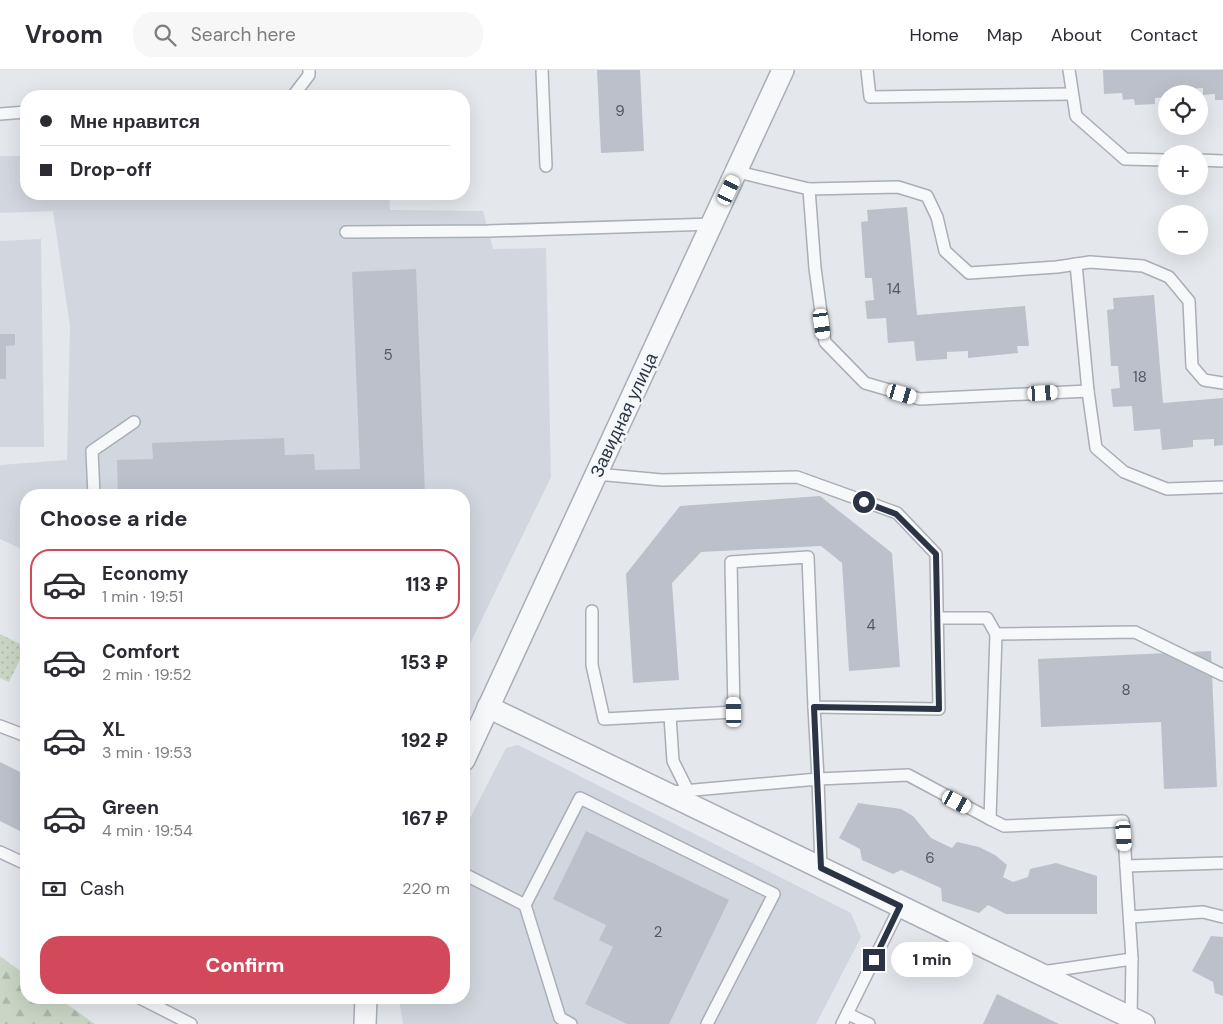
<!DOCTYPE html>
<html lang="en">
<head>
<meta charset="utf-8">
<style>
	:root { --surface:#fff; --page:#f7f7f7; --text:#2b2b33; --muted:#7c7c81; --line:#e1e1e2; --accent:#d1495b }
	body { margin:0; font-family:"DM Sans",sans-serif; background:var(--page); color:var(--text); height:100vh; display:flex; flex-direction:column; font-size:19px; white-space:nowrap }
	* { box-sizing:border-box; margin:0 }
	p { font-size:16px; color:var(--muted) }
	.icon { flex:none; width:28px; height:28px; fill:none; stroke:currentColor; stroke-width:2; stroke-linecap:round; stroke-linejoin:round }
	.map { position:relative; flex:1; overflow:hidden }
	.details { position:absolute; left:20px; top:419px; width:450px; height:515px; display:flex; flex-direction:column; background:var(--surface); border-radius:20px; box-shadow:0 5px 20px #0002 }
	.details>* { flex:none }
	.hud { position:absolute; left:20px; top:20px; width:450px; height:110px; border-radius:20px; box-shadow:0 5px 20px #0002; display:grid; align-content:center; height:110px; padding:0 20px; background:var(--surface) }
	.fabs { position:absolute; left:1158px; top:15px; display:grid; gap:10px }
	.fabs a { display:grid; place-items:center; width:50px; height:50px; border-radius:50%; background:var(--surface); box-shadow:0 5px 20px #0002; font-size:25px }
	.end { position:absolute; width:22px; height:22px; margin:-11px; border:6px solid #2b3445; background:#fff; box-shadow:0 0 0 2px #fff }
	.from { border-radius:50% }
	.bubble { position:absolute; height:35px; border-radius:18px; background:var(--surface); box-shadow:0 5px 20px #0002; font-size:16px; font-weight:800; line-height:35px; text-align:center }
	.car { position:absolute; width:15px; height:30px; margin:-15px -8px; border-radius:6px; box-shadow:0 0 4px 1px #0007; background:linear-gradient(#fff 24%,#345 0 40%,#fff 0 76%,#345 0 86%,#fff 0) }
	.hud b { display:flex; align-items:center; gap:18px; height:48px; font-size:19px }
	.hud b+b { border-top:1px solid var(--line) }
	.hud i { width:12px; height:12px; background:var(--text) }
	ul { padding:0; list-style:none }
	li { display:flex; align-items:center; gap:15px; height:70px; margin:0 10px 8px; padding:0 10px; border:2px solid transparent; border-radius:20px }
	li div { flex:1 }
	li b { display:block; font-size:19px }
	li em { font-style:normal; font-weight:800 }
	li.on { border-color:var(--accent) }
	li>.icon { width:45px; height:45px; stroke-width:1.5 }
	h2 { padding:0 20px; font-size:22px; line-height:60px }
	.pay { display:flex; align-items:center; gap:12px; height:55px; padding:0 20px; font-size:19px }
	.pay p { margin-inline-start:auto }
	.action { display:flex; gap:10px; margin-top:auto; padding:10px 20px }
	.action a { flex:1; height:58px; border-radius:20px; background:var(--accent); color:#fff; font-size:20px; font-weight:800; line-height:58px; text-align:center }
	header { display:flex; align-items:center; gap:30px; box-sizing:border-box; height:70px; padding:0 25px; background:var(--surface); border-bottom:1px solid var(--line) }
	header strong { font-size:24px }
	nav { display:flex; gap:28px; margin-inline-start:auto; font-size:18px }
	.search { width:350px; height:45px; background:var(--page); display:flex; align-items:center; gap:12px; box-sizing:border-box; padding:0 18px; border-radius:20px; color:var(--muted); font-size:19px }
	.map>svg:first-child { display:block }
</style>
</head>
<body>
<header>
<strong>Vroom</strong>
<div class="search"><svg class="icon" aria-label="search" viewBox="0 0 24 24"><circle cx="10" cy="10" r="6"/><path d="M15 15l6 6"/></svg>Search here</div>
<nav><a>Home</a><a>Map</a><a>About</a><a>Contact</a></nav>
</header>
<div class="map">
<svg width="1223" height="954" viewBox="0 0 1223 954">
	<defs>
		<pattern id="grass-dots" width="8" height="8" patternUnits="userSpaceOnUse" patternTransform="scale(1.25)"><rect width="8" height="8" fill="#c9d6c5"/><path d="M2 2h.1M6 6h.1" fill="none" stroke="#adb8ab" stroke-width="1.8" stroke-linecap="round"/></pattern>
		<pattern id="forest-firs" width="22" height="20" patternUnits="userSpaceOnUse" patternTransform="scale(1.25)"><rect width="22" height="20" fill="#c9d6c5"/><path d="M5 1l3.5 6h-7zM16 11l3.5 6h-7z" fill="#adb8ab"/></pattern>
	</defs>
	<rect width="100%" height="100%" fill="#e4e7ec"/>
	<g fill="#d2d6de">
		<path d="M 0,86 L 26,86 L 26,124 L 389,124 L 390,140 L 483,141 L 493,179 L 546,178 L 551,407 L 464,586 L 464,425 L 26,425 L 26,481 L 0,469 L 0,395 L 67,390 L 70,256 L 53,141 L 0,143 Z"/>
		<path d="M 41,169 L 44,377 L 0,377 L 0,171 Z"/>
		<path d="M 518,675 L 851,843 L 861,867 L 816,954 L 403,954 L 399,928 L 464,928 L 464,795 L 468,787 L 464,779 L 464,760 L 506,678 Z"/>
	</g>
	<path fill="url(#grass-dots)" d="M 0,564 L 26,577 L 9,612 L 0,608 Z"/>
	<path fill="url(#forest-firs)" d="M 0,886 L 26,905 L 26,928 L 58,928 L 95,954 L 0,954 Z"/>
	<g fill="#bbc0ca">
		<path d="M 597,0 L 640,0 L 644,81 L 601,83 Z"/>
		<path d="M 1103,0 L 1223,0 L 1223,30 L 1215,30 L 1215,24 L 1203,25 L 1203,18 L 1170,20 L 1170,24 L 1166,24 L 1166,27 L 1155,28 L 1155,34 L 1135,35 L 1134,29 L 1123,30 L 1122,23 L 1104,24 Z"/>
		<path d="M 907,137 L 917,245 L 1025,236 L 1029,276 L 1017,276 L 1018,283 L 968,288 L 968,281 L 947,282 L 947,289 L 916,291 L 914,271 L 888,273 L 886,248 L 867,249 L 865,231 L 874,230 L 872,208 L 865,208 L 861,152 L 868,151 L 867,140 Z"/>
		<path d="M 416,199 L 425,425 L 118,425 L 117,390 L 153,389 L 152,373 L 284,368 L 285,385 L 314,384 L 315,400 L 360,399 L 352,202 Z"/>
		<path d="M 1154,225 L 1163,333 L 1223,328 L 1223,375 L 1214,376 L 1214,369 L 1193,370 L 1193,377 L 1162,380 L 1160,359 L 1134,361 L 1132,336 L 1113,337 L 1111,319 L 1120,318 L 1118,296 L 1111,296 L 1107,240 L 1114,239 L 1113,228 Z"/>
		<path d="M 0,264 L 15,264 L 15,275 L 6,276 L 6,309 L 0,309 Z"/>
		<path d="M 820,426 L 892,483 L 900,597 L 849,601 L 842,493 L 821,476 L 701,482 L 672,513 L 679,610 L 633,613 L 626,504 L 680,436 Z"/>
		<path d="M 1211,581 L 1217,717 L 1164,719 L 1161,652 L 1041,657 L 1038,589 Z"/>
		<path d="M 0,692 L 26,705 L 26,764 L 0,751 Z"/>
		<path d="M 858,733 L 901,739 L 913,746 L 931,768 L 952,778 L 957,772 L 979,777 L 995,785 L 1007,795 L 1003,807 L 1013,812 L 1028,807 L 1030,799 L 1056,793 L 1097,806 L 1097,844 L 1006,844 L 988,835 L 979,843 L 942,831 L 941,818 L 901,800 L 893,804 L 862,790 L 860,779 L 839,768 Z"/>
		<path d="M 586,761 L 729,830 L 669,954 L 627,954 L 585,934 L 613,877 L 599,870 L 606,855 L 553,829 Z"/>
		<path d="M 1211,866 L 1223,867 L 1223,926 L 1215,923 L 1213,912 L 1192,901 Z"/>
		<path d="M 997,924 L 1059,954 L 983,954 Z"/>
	</g>
	<g fill="none" stroke-linecap="round" stroke-linejoin="round">
		<defs>
			<g id="lane">
				<path d="M 542,0 L 546,96"/>
				<path d="M 867,0 L 870,27 L 1071,24"/>
				<path d="M 1069,0 L 1076,46 L 1125,89 L 1166,90"/>
				<path d="M 293,26 L 309,5 L 309,0"/>
				<path d="M 0,44 L 26,42"/>
				<path d="M 1199,90 L 1223,91"/>
				<path d="M 738,102 L 809,119 L 815,198 L 825,272 L 865,313 L 920,329 L 1088,321 L 1096,378 L 1124,402 L 1167,419 L 1223,417"/>
				<path d="M 809,119 L 898,117 L 927,126 L 937,147 L 945,181 L 969,203 L 1057,197 L 1090,192 L 1143,196 L 1169,207 L 1189,231 L 1192,296 L 1204,310 L 1223,313"/>
				<path d="M 346,162 L 488,161 L 713,154"/>
				<path d="M 1076,194 L 1088,321"/>
				<path d="M 94,425 L 92,381 L 134,352"/>
				<path d="M 592,541 L 592,595 L 604,649 L 734,642 L 731,492 L 808,487 L 814,637 L 939,639 L 936,484 L 897,443 L 797,407 L 662,410 L 596,404"/>
				<path d="M 996,564 L 1135,562 L 1223,605"/>
				<path d="M 814,637 L 818,709 L 908,705 L 990,749 L 996,564 L 987,548 L 937,548"/>
				<path d="M 670,646 L 673,691 L 688,721"/>
				<path d="M 0,656 L 26,666"/>
				<path d="M 672,722 L 818,709 L 821,798"/>
				<path d="M 990,749 L 1004,756 L 1123,751 L 1132,889 L 1131,948"/>
				<path d="M 0,782 L 26,794"/>
				<path d="M 1126,796 L 1223,793"/>
				<path d="M 464,804 L 525,835 L 580,728 L 774,824 L 707,954"/>
				<path d="M 525,835 L 560,948 L 571,954"/>
				<path d="M 1130,847 L 1203,842 L 1223,847"/>
				<path d="M 1042,902 L 1132,889"/>
				<path d="M 140,928 L 191,954"/>
				<path d="M 848,944 L 869,954"/>
				<path d="M 842,954 L 900,837"/>
			</g>
			<g id="street">
				<path d="M 488,637 L 1144,954"/>
				<path d="M 464,690 L 783,0"/>
				<path d="M 365,954 L 366,928"/>
			</g>
		</defs>
		<use href="#lane" stroke="#a9aeb7" stroke-width="14"/>
		<use href="#street" stroke="#a9aeb7" stroke-width="24"/>
		<use href="#lane" stroke="#f7f8fa" stroke-width="11"/>
		<use href="#street" stroke="#f7f8fa" stroke-width="21"/>
	</g>
	<g fill="none" stroke-linecap="round" stroke-linejoin="round">
		<path stroke="#2b3445" stroke-width="6" d="M 864,432 L 896,444 L 936,484 L 939,639 L 814,637 L 821,798 L 900,836 L 874,890"/>
	</g>
	<g text-anchor="middle" stroke-width="4.5" stroke-linejoin="round" paint-order="stroke">
		<g font-size="15" fill="#4f5766">
			<text x="620" y="46">9</text>
			<text x="894" y="224">14</text>
			<text x="388" y="290">5</text>
			<text x="1140" y="312">18</text>
			<text x="871" y="560">4</text>
			<text x="1126" y="625">8</text>
			<text x="930" y="793">6</text>
			<text x="658" y="867">2</text>
		</g>
		<g font-size="18" fill="#2b3445" stroke="#f4f6f9">
			<text transform="translate(624 345) rotate(-65)" y="6">Завидная улица</text>
		</g>
	</g>
</svg>
<div class="fabs">
<a><svg class="icon" aria-label="locate" viewBox="0 0 24 24"><circle cx="12" cy="12" r="6"/><path d="M12 2v4M12 18v4M2 12h4M18 12h4"/></svg></a>
<a>+</a>
<a>−</a>
</div>
<i class="end from" style="left:864px;top:432px"></i>
<i class="end" style="left:874px;top:890px"></i>
<div class="bubble" style="left:891px;top:872px;width:82px">1 min</div>
<i class="car" style="left:729px;top:120px;rotate:25deg"></i>
<i class="car" style="left:822px;top:254px;rotate:172deg"></i>
<i class="car" style="left:1043px;top:323px;rotate:87deg"></i>
<i class="car" style="left:902px;top:324px;rotate:106deg"></i>
<i class="car" style="left:734px;top:642px;rotate:359deg"></i>
<i class="car" style="left:957px;top:732px;rotate:118deg"></i>
<i class="car" style="left:1124px;top:766px;rotate:176deg"></i>
<div class="hud">
<b><i class="from"></i>Мне нравится</b>
<b><i></i>Drop-off</b>
</div>
<section class="details">
<h2>Choose a ride</h2>
<ul>
<li class="on"><svg class="icon" aria-label="car" viewBox="0 0 24 24"><path d="M5 17H2v-5l4-1 3-4h7l3 4 3 1v5h-3M9 17h6M6 11h13"/><circle cx="7" cy="17" r="2"/><circle cx="17" cy="17" r="2"/></svg><div><b>Economy</b><p>1 min · 19:51</p></div><em>113 ₽</em></li>
<li><svg class="icon" aria-label="car" viewBox="0 0 24 24"><path d="M5 17H2v-5l4-1 3-4h7l3 4 3 1v5h-3M9 17h6M6 11h13"/><circle cx="7" cy="17" r="2"/><circle cx="17" cy="17" r="2"/></svg><div><b>Comfort</b><p>2 min · 19:52</p></div><em>153 ₽</em></li>
<li><svg class="icon" aria-label="car" viewBox="0 0 24 24"><path d="M5 17H2v-5l4-1 3-4h7l3 4 3 1v5h-3M9 17h6M6 11h13"/><circle cx="7" cy="17" r="2"/><circle cx="17" cy="17" r="2"/></svg><div><b>XL</b><p>3 min · 19:53</p></div><em>192 ₽</em></li>
<li><svg class="icon" aria-label="car" viewBox="0 0 24 24"><path d="M5 17H2v-5l4-1 3-4h7l3 4 3 1v5h-3M9 17h6M6 11h13"/><circle cx="7" cy="17" r="2"/><circle cx="17" cy="17" r="2"/></svg><div><b>Green</b><p>4 min · 19:54</p></div><em>167 ₽</em></li>
</ul>
<div class="pay"><svg class="icon" aria-label="cash" viewBox="0 0 24 24"><path d="M3 7h18v10H3z"/><circle cx="12" cy="12" r="2"/></svg>Cash<p>220 m</p></div>
<div class="action"><a>Confirm</a></div>
</section>
</div>
</body>
</html>
